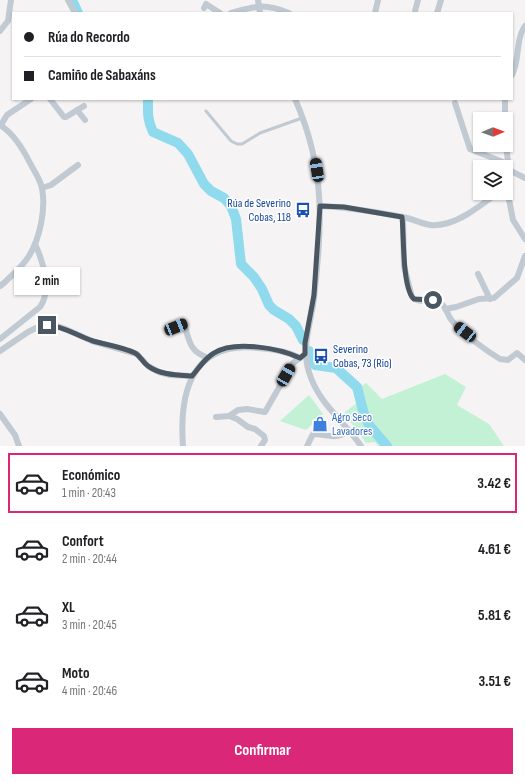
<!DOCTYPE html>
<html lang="es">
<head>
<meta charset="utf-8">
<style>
	:root { --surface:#fff; --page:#f6f6f6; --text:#202124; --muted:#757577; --line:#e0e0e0; --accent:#db2777 }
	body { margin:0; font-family:"Sofia Sans Condensed",sans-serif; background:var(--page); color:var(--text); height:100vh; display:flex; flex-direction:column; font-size:15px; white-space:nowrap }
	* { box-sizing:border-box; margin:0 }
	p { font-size:13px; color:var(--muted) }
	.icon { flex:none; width:22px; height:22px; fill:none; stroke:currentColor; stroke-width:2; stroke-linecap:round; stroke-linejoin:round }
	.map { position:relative; height:446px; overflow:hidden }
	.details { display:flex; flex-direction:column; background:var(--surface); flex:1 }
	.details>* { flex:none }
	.banner { position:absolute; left:12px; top:12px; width:501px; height:88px; border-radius:0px; box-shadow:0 1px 3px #0004; display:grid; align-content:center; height:88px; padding:0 12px; background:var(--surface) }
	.needle { width:26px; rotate:89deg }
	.buttons { position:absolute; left:473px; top:112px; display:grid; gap:8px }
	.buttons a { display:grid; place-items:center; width:40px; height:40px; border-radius:0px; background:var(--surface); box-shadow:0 1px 3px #0004; font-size:20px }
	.end { position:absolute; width:18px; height:18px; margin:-9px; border:5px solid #4a5661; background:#fff; box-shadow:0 0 0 2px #fff }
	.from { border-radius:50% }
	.bubble { position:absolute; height:28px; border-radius:0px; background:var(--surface); box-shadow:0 1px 3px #0004; font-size:13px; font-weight:700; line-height:28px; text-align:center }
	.car { position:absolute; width:12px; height:24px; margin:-12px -6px; border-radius:5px; box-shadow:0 0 3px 1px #0007; background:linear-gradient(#222 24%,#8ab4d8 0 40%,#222 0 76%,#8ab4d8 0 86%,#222 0) }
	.banner b { display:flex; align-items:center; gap:14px; height:38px; font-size:15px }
	.banner b+b { border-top:1px solid var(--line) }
	.banner i { width:10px; height:10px; background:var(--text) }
	ul { padding:7px 0 0; list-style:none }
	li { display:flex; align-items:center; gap:12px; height:60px; margin:0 8px 6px; padding:0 4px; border:2px solid transparent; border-radius:0px }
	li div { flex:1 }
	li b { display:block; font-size:15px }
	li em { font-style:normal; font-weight:700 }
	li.current { border-color:var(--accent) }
	li>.icon { width:36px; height:36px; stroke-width:1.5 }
	.action { display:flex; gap:8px; margin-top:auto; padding:8px 12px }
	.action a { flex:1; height:46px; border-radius:0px; background:var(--accent); color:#fff; font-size:16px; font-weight:700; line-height:46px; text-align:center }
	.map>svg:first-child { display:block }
</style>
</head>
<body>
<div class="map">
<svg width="525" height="446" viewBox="0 0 525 446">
	<rect width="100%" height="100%" fill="#f5f3f3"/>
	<g fill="#c3f1d5">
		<path d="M 445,374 L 466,387 L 457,405 L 489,424 L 504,446 L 378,446 L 375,442 L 366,443 L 344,413 L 358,402 L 354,391 L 366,383 L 382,399 Z"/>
		<path d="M 309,395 L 323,414 L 306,430 L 280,421 Z"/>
	</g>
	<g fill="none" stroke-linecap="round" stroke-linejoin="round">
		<g stroke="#90daee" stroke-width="10">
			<path d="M 72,0 L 78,13"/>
			<path d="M 148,99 C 148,113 147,119 153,132 L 178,143 L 188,154 L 204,184 L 211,191 L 224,198 L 231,206 L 236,219 L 241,264 L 254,277 L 262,289 L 269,305 L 274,310 L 289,319 L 296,326 L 303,340"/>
			<path d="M 309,351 L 312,361 L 315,365 L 336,368 L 357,387 L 364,414 L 369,425 L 387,446"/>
		</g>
		<path stroke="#c1cad2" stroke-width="3" d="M 206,111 L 231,141 L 237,144 L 242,144 L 260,133 L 302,118"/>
		<g stroke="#c1cad2" stroke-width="6">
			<path d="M 68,0 L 75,13"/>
			<path d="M 258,0 L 260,13"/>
			<path d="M 204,8 L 206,4 L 220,13"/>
			<path d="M 415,11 L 418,0"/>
			<path d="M 231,13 C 256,6 264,3 289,13"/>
			<path d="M 375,13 L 378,0"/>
			<path d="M 437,13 L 441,0"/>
			<path d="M 0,31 L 8,21 L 11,0"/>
			<path d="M 512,75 C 520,60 515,41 525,26"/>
			<path d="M 50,99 L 64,117 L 66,117 L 84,106"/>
			<path d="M 295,99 C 326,169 322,224 314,298 C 311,323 301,347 309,372 C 318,403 343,420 361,446"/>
			<path d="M 505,99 L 505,119"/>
			<path d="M 455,103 L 470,149 L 508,164"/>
			<path d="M 77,110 L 85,120"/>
			<path d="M 0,125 C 13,133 23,149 30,163 C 34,171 40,179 42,188 C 46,209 40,238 29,256 C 23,266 12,275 4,283 L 0,286"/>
			<path d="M 1,125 L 7,115 L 31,99"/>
			<path d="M 506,145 L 509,170 L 507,189 L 513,220 L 525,239"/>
			<path d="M 509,170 L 525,178"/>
			<path d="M 42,188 L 51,185 L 78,165"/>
			<path d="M 320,206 C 348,207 376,212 403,217 C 422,221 426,229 448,223 C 466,218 483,203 498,193"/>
			<path d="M 403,217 L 404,266 L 412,297 C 420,305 433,297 442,304 C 447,309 448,317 453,322 C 465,335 485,350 500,359 L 508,360 L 517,353 L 525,360"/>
			<path d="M 478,274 L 490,299"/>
			<path d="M 445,309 L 456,307 L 479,299 L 494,298 L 517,278 L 525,256"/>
			<path d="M 176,327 L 184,324 C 190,342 189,351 208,358"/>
			<path d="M 0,339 L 40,307 C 52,290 43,261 35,244"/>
			<path d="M 0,351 L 28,332 L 40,326 L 54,325 L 63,328 L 92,341 L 137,354 L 148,366 L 159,372 L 170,375 L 192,376"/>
			<path d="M 0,414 L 15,435 L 19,446"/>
			<path d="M 229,416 L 237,419 L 248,427 L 255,429 L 264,436 L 265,440 L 261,446"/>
			<path d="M 216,417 L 229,416 L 238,410 L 247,409 L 265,412 L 293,363 L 300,358"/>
			<path d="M 183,446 C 179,391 192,341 258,348 C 272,349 287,351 300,358 L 305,354"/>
			<path d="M 307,446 L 313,434 C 325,434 338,441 349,430"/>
		</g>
	</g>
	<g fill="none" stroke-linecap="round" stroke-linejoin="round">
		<path stroke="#4a5661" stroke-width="5" d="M 47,325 C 64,326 77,336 93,341 C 107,345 122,347 135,353 C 141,356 142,362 148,366 C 160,375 177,375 192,376 C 199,368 205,358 214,353 C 234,340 279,348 300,358 L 305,354 L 305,343 L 314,295 L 320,206 L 344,207 L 402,217 C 404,234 402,289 414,299 L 433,300"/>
	</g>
	<defs>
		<symbol id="bus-bare" viewBox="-9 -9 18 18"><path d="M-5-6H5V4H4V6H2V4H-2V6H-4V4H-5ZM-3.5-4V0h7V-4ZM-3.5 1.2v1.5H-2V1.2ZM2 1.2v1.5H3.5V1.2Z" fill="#1a4fb4" stroke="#fff" stroke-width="2.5" paint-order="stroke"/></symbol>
		<symbol id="shop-bare" viewBox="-9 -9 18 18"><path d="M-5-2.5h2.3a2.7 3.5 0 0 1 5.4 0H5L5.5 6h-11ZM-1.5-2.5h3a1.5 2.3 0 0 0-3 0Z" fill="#3f7fe0" stroke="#fff" stroke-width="2.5" paint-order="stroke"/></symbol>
	</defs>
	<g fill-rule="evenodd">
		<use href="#bus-bare" x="292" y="199" width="22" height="22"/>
		<use href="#bus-bare" x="310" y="345" width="22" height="22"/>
		<use href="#shop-bare" x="309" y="413" width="22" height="22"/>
	</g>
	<g text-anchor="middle" stroke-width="3" stroke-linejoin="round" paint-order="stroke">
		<g font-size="12" fill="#164399" stroke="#fff" text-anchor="end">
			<text x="291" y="207">Rúa de Severino<tspan x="291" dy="14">Cobas, 118</tspan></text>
			<text x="333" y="353" text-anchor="start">Severino<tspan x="333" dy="14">Cobas, 73 (Rio)</tspan></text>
		</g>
		<g font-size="12" fill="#366cbe" stroke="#fff" text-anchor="start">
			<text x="332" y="421">Agro Seco<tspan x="332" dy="14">Lavadores</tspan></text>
		</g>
	</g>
</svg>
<div class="buttons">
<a><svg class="needle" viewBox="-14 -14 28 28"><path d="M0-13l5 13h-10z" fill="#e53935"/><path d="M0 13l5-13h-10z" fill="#757577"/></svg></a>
<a><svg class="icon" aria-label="layers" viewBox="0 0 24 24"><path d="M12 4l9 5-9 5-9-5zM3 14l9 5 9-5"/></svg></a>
</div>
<i class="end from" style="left:433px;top:300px"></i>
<i class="end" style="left:47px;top:325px"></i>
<div class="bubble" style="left:14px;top:267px;width:66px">2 min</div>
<i class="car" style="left:317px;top:170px;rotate:351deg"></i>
<i class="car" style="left:176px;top:327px;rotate:68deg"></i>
<i class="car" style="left:465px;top:332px;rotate:308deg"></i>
<i class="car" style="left:286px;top:375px;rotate:30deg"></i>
<div class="banner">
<b><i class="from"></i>Rúa do Recordo</b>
<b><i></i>Camiño de Sabaxáns</b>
</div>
</div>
<section class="details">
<ul>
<li class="current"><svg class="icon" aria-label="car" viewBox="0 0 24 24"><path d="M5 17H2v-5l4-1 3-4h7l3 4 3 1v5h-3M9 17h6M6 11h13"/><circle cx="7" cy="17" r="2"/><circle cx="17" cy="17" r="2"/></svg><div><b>Económico</b><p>1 min · 20:43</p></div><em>3.42 €</em></li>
<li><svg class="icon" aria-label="car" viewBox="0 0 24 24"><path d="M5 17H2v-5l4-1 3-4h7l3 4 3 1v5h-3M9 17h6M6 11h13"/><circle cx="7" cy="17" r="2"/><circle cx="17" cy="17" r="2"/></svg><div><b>Confort</b><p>2 min · 20:44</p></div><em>4.61 €</em></li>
<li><svg class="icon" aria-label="car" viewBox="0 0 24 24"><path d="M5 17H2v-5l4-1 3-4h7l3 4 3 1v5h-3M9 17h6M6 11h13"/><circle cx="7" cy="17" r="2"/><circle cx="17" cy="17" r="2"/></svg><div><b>XL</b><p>3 min · 20:45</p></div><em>5.81 €</em></li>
<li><svg class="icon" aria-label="car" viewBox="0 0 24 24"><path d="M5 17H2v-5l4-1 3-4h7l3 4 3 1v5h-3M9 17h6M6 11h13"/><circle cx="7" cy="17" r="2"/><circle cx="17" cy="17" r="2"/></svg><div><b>Moto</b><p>4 min · 20:46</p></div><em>3.51 €</em></li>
</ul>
<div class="action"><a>Confirmar</a></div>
</section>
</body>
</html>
